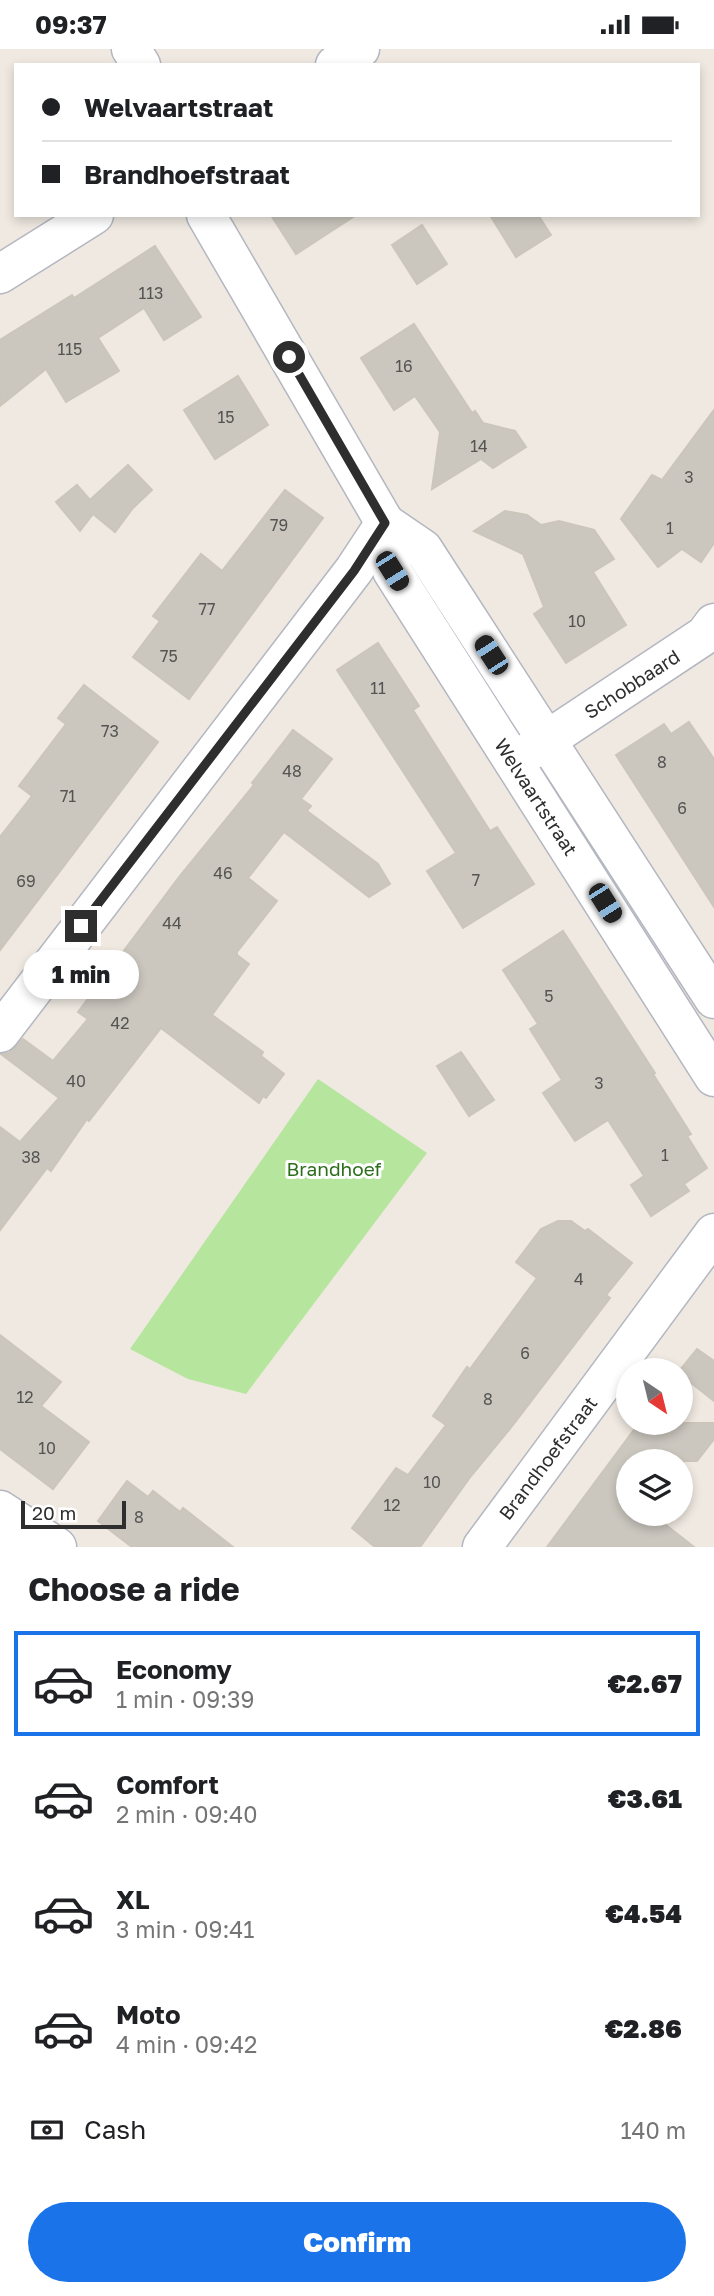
<!DOCTYPE html>
<html lang="en">
<head>
<meta charset="utf-8">
<style>
	:root { --surface:#fff; --page:#f6f6f6; --text:#202124; --muted:#757577; --line:#e0e0e0; --accent:#1a73e8 }
	body { margin:0; font-family:"Golos Text",sans-serif; background:var(--page); color:var(--text); height:100vh; display:flex; flex-direction:column; font-size:26px; white-space:nowrap }
	* { box-sizing:border-box; margin:0 }
	p { font-size:23px; color:var(--muted) }
	.icon { flex:none; width:38px; height:38px; fill:none; stroke:currentColor; stroke-width:2; stroke-linecap:round; stroke-linejoin:round }
	.map { position:relative; height:1498px; overflow:hidden }
	.panel { display:flex; flex-direction:column; background:var(--surface); flex:1 }
	.panel>* { flex:none }
	.top-card { position:absolute; left:14px; top:14px; width:686px; height:154px; border-radius:0px; box-shadow:0 4px 10px #0003; display:grid; align-content:center; height:154px; padding:0 28px; background:var(--surface) }
	.needle { width:46px; rotate:145deg }
	.buttons { position:absolute; left:616px; top:1309px; display:grid; gap:14px }
	.buttons a { display:grid; place-items:center; width:77px; height:77px; border-radius:50%; background:var(--surface); box-shadow:0 4px 10px #0003; font-size:35px }
	.scale { position:absolute; left:21px; bottom:18px; width:105px; box-sizing:border-box; padding-left:7px; border:4px solid #2e2e2e; border-top:0; font-size:19px; line-height:24px; white-space:nowrap; color:#2e2e2e; -webkit-text-stroke:5px #fff; paint-order:stroke }
	.end { position:absolute; width:32px; height:32px; margin:-16px; border:9px solid #2e2e2e; background:#fff; box-shadow:0 0 0 4px #fff }
	.from { border-radius:50% }
	.bubble { position:absolute; height:49px; border-radius:24px; background:var(--surface); box-shadow:0 4px 10px #0003; font-size:23px; font-weight:800; line-height:49px; text-align:center }
	.car { position:absolute; width:21px; height:42px; margin:-21px -10px; border-radius:9px; box-shadow:0 0 5px 2px #0007; background:linear-gradient(#222 24%,#8ab4d8 0 40%,#222 0 76%,#8ab4d8 0 86%,#222 0) }
	.top-card b { display:flex; align-items:center; gap:24px; height:66px; font-size:26px }
	.top-card b+b { border-top:2px solid var(--line) }
	.top-card i { width:18px; height:18px; background:var(--text) }
	ul { padding:0; list-style:none }
	li { display:flex; align-items:center; gap:21px; height:105px; margin:0 14px 10px; padding:0 14px; border:4px solid transparent; border-radius:0px }
	li div { flex:1 }
	li b { display:block; font-size:26px }
	li em { font-style:normal; font-weight:800 }
	li.current { border-color:var(--accent) }
	li>.icon { width:63px; height:63px; stroke-width:1.5 }
	h2 { padding:0 28px; font-size:32px; line-height:84px }
	.pay { display:flex; align-items:center; gap:18px; height:77px; padding:0 28px; font-size:26px }
	.pay p { margin-inline-start:auto }
	.action { display:flex; gap:14px; margin-top:auto; padding:14px 28px }
	.action a { flex:1; height:80px; border-radius:42px; background:var(--accent); color:#fff; font-size:28px; font-weight:800; line-height:80px; text-align:center }
	.status { display:flex; justify-content:space-between; align-items:center; height:49px; padding:0 35px; background:var(--surface); direction:ltr }
	.status svg { height:19px; fill:currentColor }
	.map>svg:first-child { display:block }
</style>
</head>
<body>
<div class="status"><b>09:37</b><svg viewBox="0 0 49 12"><path d="M0 12V9h3v3zM5 12V6h3v6zM10 12V3h3v9zM15 12V0h3v12zM26 1h20v11H26zM47 4h2v5h-2z"/></svg></div>
<div class="map">
<svg width="714" height="1498" viewBox="0 0 714 1498">
	<rect width="100%" height="100%" fill="#efe9e1"/>
	<path fill="#b6e59e" d="M 318,1030 L 427,1104 L 246,1345 L 188,1330 L 130,1300 Z"/>
	<g fill="#cbc7bf" stroke="#cbc5ba" stroke-width="2">
		<path d="M 271,166 L 356,166 L 296,205 Z"/>
		<path d="M 490,166 L 538,166 L 551,186 L 516,208 Z"/>
		<path d="M 422,176 L 447,215 L 417,235 L 392,196 Z"/>
		<path d="M 155,197 L 201,268 L 164,291 L 144,259 L 98,289 L 119,322 L 66,353 L 46,320 L 0,357 L 0,291 L 72,246 L 74,249 Z"/>
		<path d="M 414,275 L 472,364 L 475,362 L 483,374 L 515,382 L 526,398 L 493,419 L 481,410 L 432,440 L 440,383 L 415,347 L 394,361 L 361,309 Z"/>
		<path d="M 238,327 L 268,376 L 215,410 L 184,361 Z"/>
		<path d="M 714,361 L 714,494 L 701,513 L 682,500 L 658,518 L 621,470 L 652,426 L 662,431 Z"/>
		<path d="M 128,416 L 152,441 L 133,459 L 115,483 L 93,465 L 80,482 L 56,453 L 77,436 L 90,451 Z"/>
		<path d="M 285,441 L 323,469 L 189,650 L 133,608 L 160,572 L 153,567 L 201,505 L 222,522 Z"/>
		<path d="M 505,462 L 527,466 L 541,476 L 559,472 L 594,481 L 614,510 L 593,523 L 626,576 L 566,614 L 534,565 L 544,558 L 523,505 L 474,482 Z"/>
		<path d="M 378,594 L 419,657 L 413,661 L 490,782 L 497,778 L 534,835 L 463,879 L 427,822 L 456,804 L 337,621 Z"/>
		<path d="M 84,636 L 158,693 L 0,901 L 0,788 L 32,747 L 19,737 L 66,675 L 58,669 Z"/>
		<path d="M 689,673 L 714,710 L 714,858 L 616,706 L 664,675 L 671,685 Z"/>
		<path d="M 293,681 L 332,710 L 301,750 L 311,757 L 307,762 L 378,815 L 390,835 L 369,848 L 284,783 L 248,829 L 277,852 L 237,903 L 237,906 L 249,915 L 212,966 L 263,1003 L 261,1007 L 284,1025 L 266,1049 L 263,1047 L 259,1054 L 161,979 L 89,1072 L 87,1070 L 51,1122 L 47,1119 L 0,1181 L 0,1078 L 20,1093 L 59,1049 L 1,1005 L 9,1004 L 23,990 L 53,1012 L 88,970 L 78,963 L 179,828 L 254,736 L 252,734 Z"/>
		<path d="M 563,882 L 655,1024 L 653,1025 L 691,1085 L 687,1087 L 707,1119 L 684,1135 L 689,1142 L 651,1167 L 631,1136 L 644,1127 L 608,1071 L 575,1092 L 543,1044 L 562,1031 L 530,980 L 538,975 L 503,921 Z"/>
		<path d="M 461,1003 L 494,1051 L 469,1067 L 437,1017 Z"/>
		<path d="M 558,1172 L 571,1172 L 585,1182 L 588,1180 L 632,1214 L 606,1246 L 610,1249 L 513,1376 L 471,1427 L 420,1498 L 375,1498 L 352,1479 L 396,1419 L 408,1426 L 446,1376 L 433,1367 L 467,1318 L 470,1320 L 537,1229 L 516,1213 L 541,1180 Z"/>
		<path d="M 0,1286 L 61,1333 L 41,1357 L 89,1393 L 53,1440 L 0,1400 Z"/>
		<path d="M 697,1300 L 714,1312 L 714,1352 L 681,1326 L 680,1321 Z"/>
		<path d="M 639,1374 L 714,1374 L 714,1390 L 697,1412 L 628,1412 L 628,1465 L 652,1465 L 694,1498 L 547,1498 Z"/>
		<path d="M 127,1432 L 148,1448 L 153,1442 L 180,1463 L 183,1459 L 233,1498 L 132,1498 L 98,1472 Z"/>
	</g>
	<g fill="none" stroke-linecap="round" stroke-linejoin="round">
		<defs>
			<g id="minor">
				<path d="M 131,0 L 141,16"/>
				<path d="M 335,16 L 360,0"/>
				<path d="M 206,166 L 385,474 L 392,522 L 714,1028"/>
				<path d="M 0,225 L 94,166"/>
				<path d="M 385,474 L 423,500 L 714,950"/>
				<path d="M 527,704 L 705,586 L 714,574"/>
				<path d="M 0,984 L 354,521 L 385,474"/>
				<path d="M 0,1461 L 57,1498"/>
				<path d="M 0,1494 L 5,1498"/>
				<path d="M 482,1498 L 714,1184"/>
			</g>
		</defs>
		<use href="#minor" stroke="#b4b7c1" stroke-width="41"/>
		<use href="#minor" stroke="#fff" stroke-width="38"/>
	</g>
	<g fill="none" stroke-linecap="round" stroke-linejoin="round">
		<path stroke="#2e2e2e" stroke-width="9" d="M 81,877 L 354,522 L 385,474 L 289,308"/>
	</g>
	<g text-anchor="middle" stroke-width="6" stroke-linejoin="round" paint-order="stroke">
		<g font-size="16" fill="#555452">
			<text x="151" y="250">113</text>
			<text x="70" y="306">115</text>
			<text x="404" y="323">16</text>
			<text x="226" y="374">15</text>
			<text x="479" y="403">14</text>
			<text x="689" y="434">3</text>
			<text x="279" y="482">79</text>
			<text x="670" y="485">1</text>
			<text x="207" y="566">77</text>
			<text x="577" y="578">10</text>
			<text x="169" y="613">75</text>
			<text x="378" y="645">11</text>
			<text x="110" y="688">73</text>
			<text x="662" y="719">8</text>
			<text x="292" y="728">48</text>
			<text x="68" y="753">71</text>
			<text x="682" y="765">6</text>
			<text x="223" y="830">46</text>
			<text x="476" y="837">7</text>
			<text x="26" y="838">69</text>
			<text x="172" y="880">44</text>
			<text x="549" y="953">5</text>
			<text x="120" y="980">42</text>
			<text x="76" y="1038">40</text>
			<text x="599" y="1040">3</text>
			<text x="665" y="1112">1</text>
			<text x="31" y="1114">38</text>
			<text x="579" y="1236">4</text>
			<text x="525" y="1310">6</text>
			<text x="25" y="1354">12</text>
			<text x="488" y="1356">8</text>
			<text x="47" y="1405">10</text>
			<text x="432" y="1439">10</text>
			<text x="392" y="1462">12</text>
			<text x="139" y="1474">8</text>
		</g>
		<g font-size="19" fill="#2e2e2e" stroke="#fff">
			<text transform="translate(632 635) rotate(-33)" y="7">Schobbaard</text>
			<text transform="translate(536 748) rotate(57)" y="7">Welvaartstraat</text>
			<text transform="translate(548 1409) rotate(-53)" y="7">Brandhoefstraat</text>
		</g>
		<g font-size="19" fill="#2c6e1b" stroke="#fff">
			<text x="334" y="1127">Brandhoef</text>
		</g>
	</g>
</svg>
<div class="buttons">
<a><svg class="needle" viewBox="-14 -14 28 28"><path d="M0-13l5 13h-10z" fill="#e53935"/><path d="M0 13l5-13h-10z" fill="#757577"/></svg></a>
<a><svg class="icon" aria-label="layers" viewBox="0 0 24 24"><path d="M12 4l9 5-9 5-9-5zM3 14l9 5 9-5"/></svg></a>
</div>
<div class="scale">20 m</div>
<i class="end from" style="left:289px;top:308px"></i>
<i class="end" style="left:81px;top:877px"></i>
<div class="bubble" style="left:23px;top:901px;width:116px">1 min</div>
<i class="car" style="left:392px;top:522px;rotate:148deg"></i>
<i class="car" style="left:491px;top:606px;rotate:327deg"></i>
<i class="car" style="left:605px;top:854px;rotate:148deg"></i>
<div class="top-card">
<b><i class="from"></i>Welvaartstraat</b>
<b><i></i>Brandhoefstraat</b>
</div>
</div>
<section class="panel">
<h2>Choose a ride</h2>
<ul>
<li class="current"><svg class="icon" aria-label="car" viewBox="0 0 24 24"><path d="M5 17H2v-5l4-1 3-4h7l3 4 3 1v5h-3M9 17h6M6 11h13"/><circle cx="7" cy="17" r="2"/><circle cx="17" cy="17" r="2"/></svg><div><b>Economy</b><p>1 min · 09:39</p></div><em>€2.67</em></li>
<li><svg class="icon" aria-label="car" viewBox="0 0 24 24"><path d="M5 17H2v-5l4-1 3-4h7l3 4 3 1v5h-3M9 17h6M6 11h13"/><circle cx="7" cy="17" r="2"/><circle cx="17" cy="17" r="2"/></svg><div><b>Comfort</b><p>2 min · 09:40</p></div><em>€3.61</em></li>
<li><svg class="icon" aria-label="car" viewBox="0 0 24 24"><path d="M5 17H2v-5l4-1 3-4h7l3 4 3 1v5h-3M9 17h6M6 11h13"/><circle cx="7" cy="17" r="2"/><circle cx="17" cy="17" r="2"/></svg><div><b>XL</b><p>3 min · 09:41</p></div><em>€4.54</em></li>
<li><svg class="icon" aria-label="car" viewBox="0 0 24 24"><path d="M5 17H2v-5l4-1 3-4h7l3 4 3 1v5h-3M9 17h6M6 11h13"/><circle cx="7" cy="17" r="2"/><circle cx="17" cy="17" r="2"/></svg><div><b>Moto</b><p>4 min · 09:42</p></div><em>€2.86</em></li>
</ul>
<div class="pay"><svg class="icon" aria-label="cash" viewBox="0 0 24 24"><path d="M3 7h18v10H3z"/><circle cx="12" cy="12" r="2"/></svg>Cash<p>140 m</p></div>
<div class="action"><a>Confirm</a></div>
</section>
</body>
</html>
